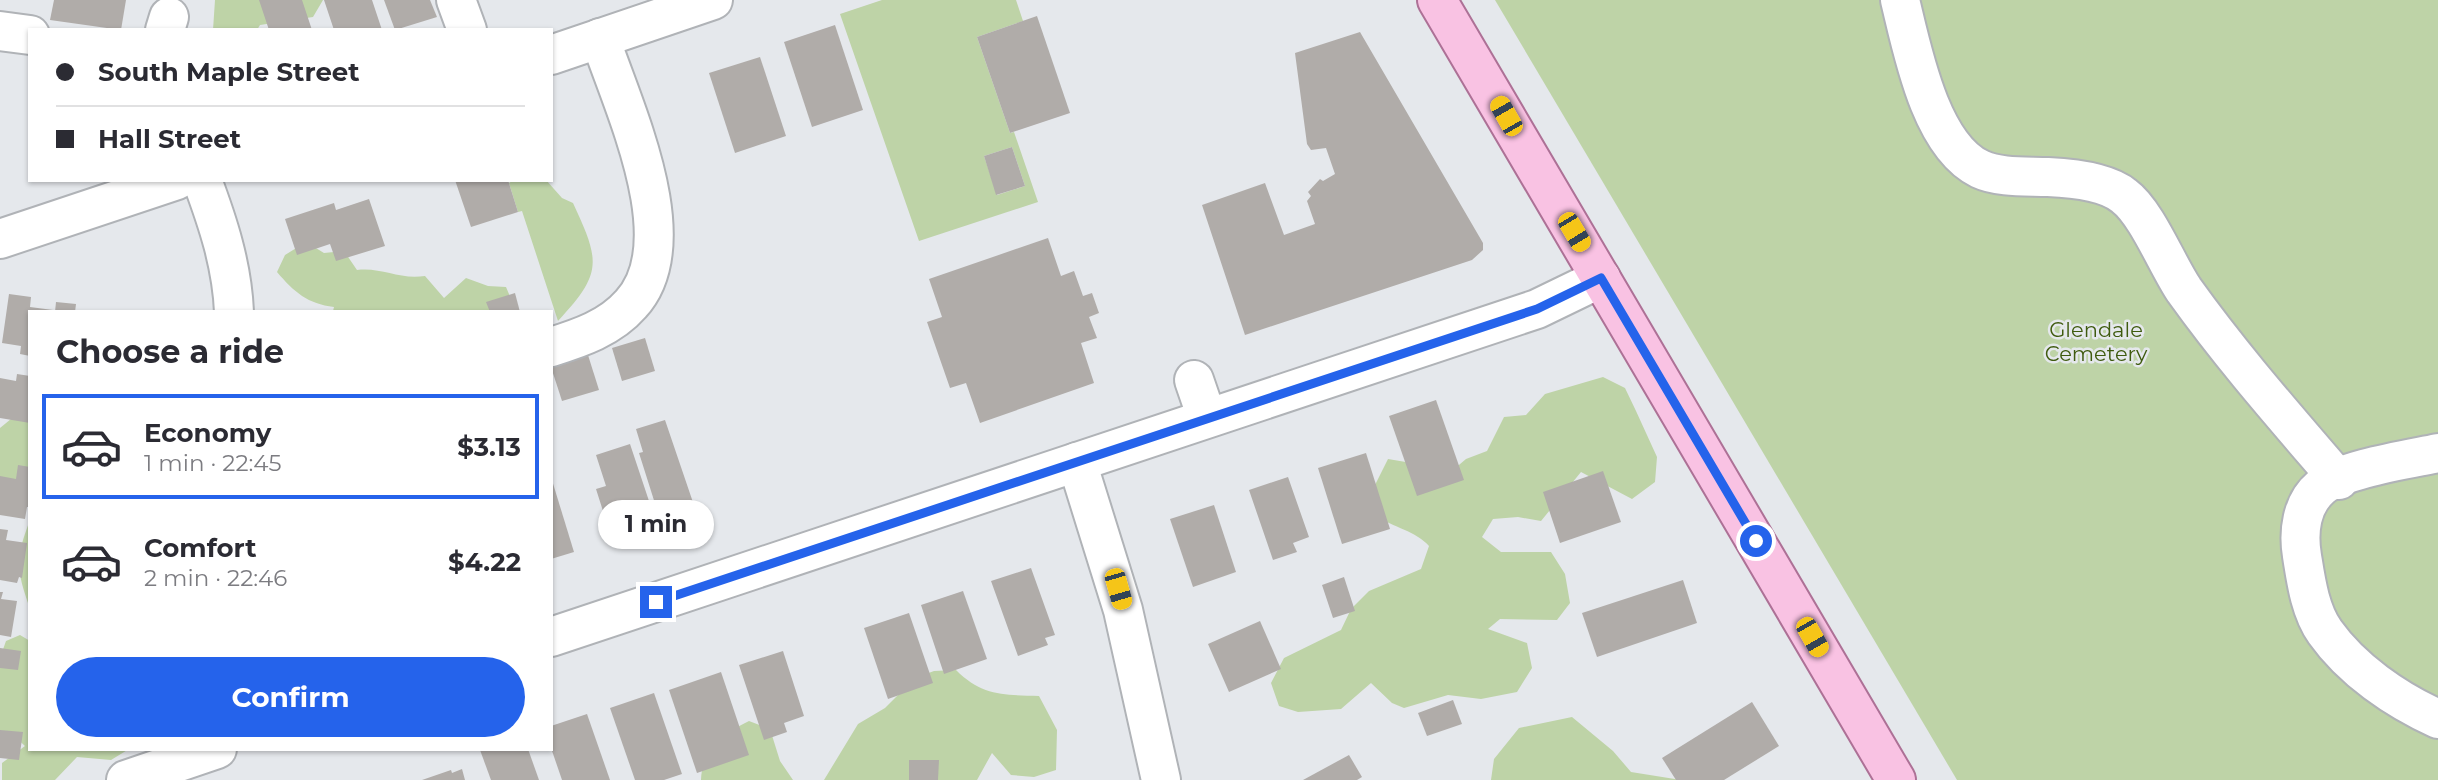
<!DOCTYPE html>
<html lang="en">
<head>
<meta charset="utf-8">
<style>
	:root { --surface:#fff; --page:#f2f2f3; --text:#2b2b33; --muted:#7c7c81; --line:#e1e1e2; --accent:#2563eb }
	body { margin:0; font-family:Montserrat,sans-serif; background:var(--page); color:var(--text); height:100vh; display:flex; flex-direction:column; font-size:26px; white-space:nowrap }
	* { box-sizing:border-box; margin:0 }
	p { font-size:23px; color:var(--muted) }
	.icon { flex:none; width:38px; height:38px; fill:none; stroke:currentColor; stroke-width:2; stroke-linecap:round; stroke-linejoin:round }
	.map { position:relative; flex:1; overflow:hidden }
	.sheet { position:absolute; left:28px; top:310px; width:525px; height:441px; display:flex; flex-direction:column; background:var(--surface); border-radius:0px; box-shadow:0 2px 5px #0004 }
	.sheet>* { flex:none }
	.top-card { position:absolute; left:28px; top:28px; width:525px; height:154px; border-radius:0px; box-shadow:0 2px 5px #0004; display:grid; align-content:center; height:154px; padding:0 28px; background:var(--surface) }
	.end { position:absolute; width:32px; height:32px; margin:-16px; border:9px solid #2563eb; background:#fff; box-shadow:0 0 0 4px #fff }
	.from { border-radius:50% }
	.bubble { position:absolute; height:49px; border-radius:24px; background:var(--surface); box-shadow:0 2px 5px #0004; font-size:23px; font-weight:700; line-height:49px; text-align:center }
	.car { position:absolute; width:21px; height:42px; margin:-21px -10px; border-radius:9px; box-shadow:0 0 5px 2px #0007; background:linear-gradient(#f5c518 24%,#345 0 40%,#f5c518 0 76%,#345 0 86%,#f5c518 0) }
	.top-card b { display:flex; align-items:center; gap:24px; height:66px; font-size:26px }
	.top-card b+b { border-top:2px solid var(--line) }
	.top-card i { width:18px; height:18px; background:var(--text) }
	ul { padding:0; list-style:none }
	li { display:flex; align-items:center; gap:21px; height:105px; margin:0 14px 10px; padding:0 14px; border:4px solid transparent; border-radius:0px }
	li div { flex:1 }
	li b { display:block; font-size:26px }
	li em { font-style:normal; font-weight:700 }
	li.selected { border-color:var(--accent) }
	li>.icon { width:63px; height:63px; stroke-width:1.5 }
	h2 { padding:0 28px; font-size:32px; line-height:84px }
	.button { display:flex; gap:14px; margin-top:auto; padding:14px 28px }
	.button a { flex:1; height:80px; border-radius:42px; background:var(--accent); color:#fff; font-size:28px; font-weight:700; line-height:80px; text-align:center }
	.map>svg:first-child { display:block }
</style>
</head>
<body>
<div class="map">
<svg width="2438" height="780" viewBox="0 0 2438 780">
	<rect width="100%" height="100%" fill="#e5e8ec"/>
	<g fill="#bed3a7" fill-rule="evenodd">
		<path d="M 215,0 L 323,0 L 313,17 L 260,25 L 257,30 L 213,30 Z"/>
		<path d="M 882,0 L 1016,0 L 1023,21 L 977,37 L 1010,133 L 1014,132 L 1038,202 L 919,241 L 840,14 ZM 1012,147 L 1025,186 L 997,195 L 984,156 Z"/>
		<path d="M 1495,0 L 2438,0 L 2438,780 L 1957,780 Z"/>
		<path d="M 514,180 L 546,180 L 562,198 L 573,203 C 600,261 603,273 558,321 L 522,211 L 518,212 L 509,183 Z"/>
		<path d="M 306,242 L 324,253 L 344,251 L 357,270 C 382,267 399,280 425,276 L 444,298 L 466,278 L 488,286 L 506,287 L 516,311 L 333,311 L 334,307 C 308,304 294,292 277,272 L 285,255 Z"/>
		<path d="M 1603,377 L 1625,388 L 1636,411 L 1657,457 L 1655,482 L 1632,499 L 1581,472 L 1541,521 L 1518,517 L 1493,519 L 1482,537 L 1501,552 L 1551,552 L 1565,574 L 1570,603 L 1557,620 L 1500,619 L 1488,629 L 1527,643 L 1532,668 L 1517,692 L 1481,699 L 1448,695 L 1404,708 L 1392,703 L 1371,683 L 1341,709 L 1298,712 L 1279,706 L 1271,683 L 1284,658 L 1341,630 L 1351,609 L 1369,591 L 1421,569 L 1429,546 C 1416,531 1394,528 1375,515 L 1369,497 L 1388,459 L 1453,470 L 1466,459 L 1487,451 L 1504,417 L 1526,415 L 1545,394 Z"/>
		<path d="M 22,410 L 30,410 L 30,476 L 0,484 L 0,428 Z"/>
		<path d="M 30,520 L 30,609 C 16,569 15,559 30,520 Z"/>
		<path d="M 20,635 L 30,641 L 30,749 L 129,749 L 111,760 L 77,757 L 55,780 L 2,780 L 2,763 L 25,746 L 13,735 L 0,734 L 0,658 L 6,641 Z"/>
		<path d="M 956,670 C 982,696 1004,695 1039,696 L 1057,730 L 1056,770 L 1034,777 L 1011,775 L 992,753 L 977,780 L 824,780 L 858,724 L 885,708 L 915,678 L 934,671 Z"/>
		<path d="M 1572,717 L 1613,751 L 1631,772 L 1681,780 L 1491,780 L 1494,759 L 1519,728 Z"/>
		<path d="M 749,721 L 770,729 L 780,761 L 793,780 L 701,780 C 702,749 723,734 749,721 Z"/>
	</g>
	<g fill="#b0aca9">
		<path d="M 54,0 L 126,0 L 121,30 L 50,20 Z"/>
		<path d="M 259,0 L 302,0 L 312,30 L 269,30 Z"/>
		<path d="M 324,0 L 372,0 L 382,30 L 334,30 Z"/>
		<path d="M 384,0 L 430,0 L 437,17 L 395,30 Z"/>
		<path d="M 1037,16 L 1070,113 L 1010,133 L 977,37 Z"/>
		<path d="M 835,25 L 863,110 L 812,127 L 784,42 Z"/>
		<path d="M 1360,32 L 1483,243 L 1483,250 L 1472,260 L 1245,335 L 1202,205 L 1265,183 L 1284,235 L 1315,224 L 1307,201 L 1311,196 L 1308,192 L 1320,179 L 1323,181 L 1335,174 L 1326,148 L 1311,150 L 1307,144 L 1295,53 Z"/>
		<path d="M 760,57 L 786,136 L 735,153 L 709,73 Z"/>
		<path d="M 1012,147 L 1025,186 L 996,195 L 984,156 Z"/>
		<path d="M 455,180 L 508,180 L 518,212 L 471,227 Z"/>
		<path d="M 369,199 L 385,246 L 336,261 L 330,244 L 297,255 L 285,219 L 334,203 L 336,210 Z"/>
		<path d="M 1048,238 L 1061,276 L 1074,271 L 1083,296 L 1092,293 L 1099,313 L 1089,317 L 1097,338 L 1081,343 L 1094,383 L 980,423 L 966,383 L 950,388 L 927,322 L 942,317 L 929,279 Z"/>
		<path d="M 515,293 L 520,312 L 490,312 L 486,302 Z"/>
		<path d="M 9,294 L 31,297 L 30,307 L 53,310 L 30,312 L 30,356 L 20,354 L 21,346 L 2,343 Z"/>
		<path d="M 56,302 L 76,304 L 75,312 L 55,312 Z"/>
		<path d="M 645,338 L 655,371 L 622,381 L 612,348 Z"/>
		<path d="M 588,355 L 599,390 L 562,401 L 551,367 Z"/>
		<path d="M 17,374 L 30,376 L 30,423 L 0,418 L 0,378 L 16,381 Z"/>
		<path d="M 1436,400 L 1464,480 L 1417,496 L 1389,416 Z"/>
		<path d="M 665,420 L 699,520 L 672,529 L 666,511 L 658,513 L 639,453 L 643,452 L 636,429 Z"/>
		<path d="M 630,444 L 658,528 L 625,539 L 623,529 L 610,533 L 596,489 L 606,486 L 596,455 Z"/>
		<path d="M 1366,453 L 1390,529 L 1342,544 L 1318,468 Z"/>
		<path d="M 18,465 L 30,467 L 30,507 L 27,507 L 25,519 L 0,515 L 0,476 L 16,479 Z"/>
		<path d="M 1603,471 L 1621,522 L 1560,543 L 1543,492 Z"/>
		<path d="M 551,477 L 574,552 L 551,559 Z"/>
		<path d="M 1288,477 L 1309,537 L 1293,543 L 1297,552 L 1273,560 L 1249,490 Z"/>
		<path d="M 1214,505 L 1236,572 L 1193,587 L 1170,519 Z"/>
		<path d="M 0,529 L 8,530 L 6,540 L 27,543 L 22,578 L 19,577 L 17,583 L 0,580 Z"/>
		<path d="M 1031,568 L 1055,635 L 1045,638 L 1048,645 L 1018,656 L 991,581 Z"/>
		<path d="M 1344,577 L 1355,611 L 1333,618 L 1322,585 Z"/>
		<path d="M 1683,580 L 1697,623 L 1597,657 L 1582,613 Z"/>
		<path d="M 963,591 L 987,659 L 944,674 L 921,605 Z"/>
		<path d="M 0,592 L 3,592 L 1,599 L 17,601 L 11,637 L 0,635 Z"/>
		<path d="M 909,613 L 933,683 L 888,699 L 864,628 Z"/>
		<path d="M 1260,621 L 1281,669 L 1229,692 L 1208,644 Z"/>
		<path d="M 0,648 L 21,651 L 18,670 L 0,668 Z"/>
		<path d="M 783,651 L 804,716 L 784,723 L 787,732 L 764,740 L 739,665 Z"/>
		<path d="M 721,672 L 749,755 L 697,773 L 669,690 Z"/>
		<path d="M 654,693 L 682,774 L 664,780 L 635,780 L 610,708 Z"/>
		<path d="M 1453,700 L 1462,724 L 1427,736 L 1418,713 Z"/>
		<path d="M 1752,702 L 1779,746 L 1724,780 L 1676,780 L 1662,758 Z"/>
		<path d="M 587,714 L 610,780 L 562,780 L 551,748 L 551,726 Z"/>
		<path d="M 0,730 L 23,732 L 19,760 L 0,758 Z"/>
		<path d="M 528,749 L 539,780 L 491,780 L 480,750 Z"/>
		<path d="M 1349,755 L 1362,777 L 1357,780 L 1303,780 Z"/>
		<path d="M 909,760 L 939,760 L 938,780 L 909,780 Z"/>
		<path d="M 462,769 L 465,780 L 422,780 L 451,770 L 452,773 Z"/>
	</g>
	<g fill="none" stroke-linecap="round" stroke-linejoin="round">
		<defs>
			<g id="minor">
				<path d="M 456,0 L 467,30"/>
				<path d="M 1900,0 C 1912,49 1930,145 1980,169 C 1999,178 2027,176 2048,177 C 2070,178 2106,181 2124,196 C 2147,213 2167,265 2184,290 C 2232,357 2285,417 2339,480"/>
				<path d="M 165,30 L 169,17"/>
				<path d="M 0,31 L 30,35"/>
				<path d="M 551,55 L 713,0"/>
				<path d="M 202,180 C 218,223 232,265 234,312"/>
				<path d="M 0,239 L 177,180"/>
				<path d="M 551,347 C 580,338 610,328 631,304 C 688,242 623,107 600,38"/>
				<path d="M 1194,380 L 1207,418"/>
				<path d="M 2438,453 C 2410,459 2342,469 2321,487 C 2301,504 2298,532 2302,556 C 2306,581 2310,611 2325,632 C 2352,670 2396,700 2438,719"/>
				<path d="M 1077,462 L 1123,610 L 1161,780"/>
				<path d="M 551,637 L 1537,309 L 1601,278"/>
				<path d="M 126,780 L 217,749"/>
			</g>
			<path id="major" d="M 1437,0 L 1896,780"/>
		</defs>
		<use href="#minor" stroke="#b0b3b7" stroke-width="42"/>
		<use href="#major" stroke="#ad7196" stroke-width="42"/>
		<use href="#minor" stroke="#fff" stroke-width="38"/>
		<use href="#major" stroke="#f9c2e3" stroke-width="38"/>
	</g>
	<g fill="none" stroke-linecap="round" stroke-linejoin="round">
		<path stroke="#2563eb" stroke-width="9" d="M 656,602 L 1537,309 L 1601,278 L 1756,541"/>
	</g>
	<g text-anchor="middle" stroke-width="5" stroke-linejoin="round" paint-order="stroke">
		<g font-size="21" fill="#3f5b0f" stroke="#e5e8ec">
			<text x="2096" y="337">Glendale<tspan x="2096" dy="24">Cemetery</tspan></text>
		</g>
	</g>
</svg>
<i class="end from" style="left:1756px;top:541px"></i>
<i class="end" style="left:656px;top:602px"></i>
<div class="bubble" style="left:598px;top:500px;width:116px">1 min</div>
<i class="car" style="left:1506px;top:116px;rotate:330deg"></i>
<i class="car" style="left:1574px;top:232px;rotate:149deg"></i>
<i class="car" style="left:1118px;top:589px;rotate:164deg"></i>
<i class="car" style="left:1812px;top:637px;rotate:150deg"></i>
<div class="top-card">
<b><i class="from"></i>South Maple Street</b>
<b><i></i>Hall Street</b>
</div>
<section class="sheet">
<h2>Choose a ride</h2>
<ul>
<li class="selected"><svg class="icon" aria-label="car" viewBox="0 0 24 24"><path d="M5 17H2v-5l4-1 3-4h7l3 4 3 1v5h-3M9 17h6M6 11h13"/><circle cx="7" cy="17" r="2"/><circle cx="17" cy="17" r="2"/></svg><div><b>Economy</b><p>1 min · 22:45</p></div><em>$3.13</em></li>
<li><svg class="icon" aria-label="car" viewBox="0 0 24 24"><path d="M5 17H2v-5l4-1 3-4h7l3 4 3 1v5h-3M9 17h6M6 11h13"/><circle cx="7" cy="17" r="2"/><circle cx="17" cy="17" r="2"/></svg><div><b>Comfort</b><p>2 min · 22:46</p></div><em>$4.22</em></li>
</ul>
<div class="button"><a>Confirm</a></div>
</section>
</div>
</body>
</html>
